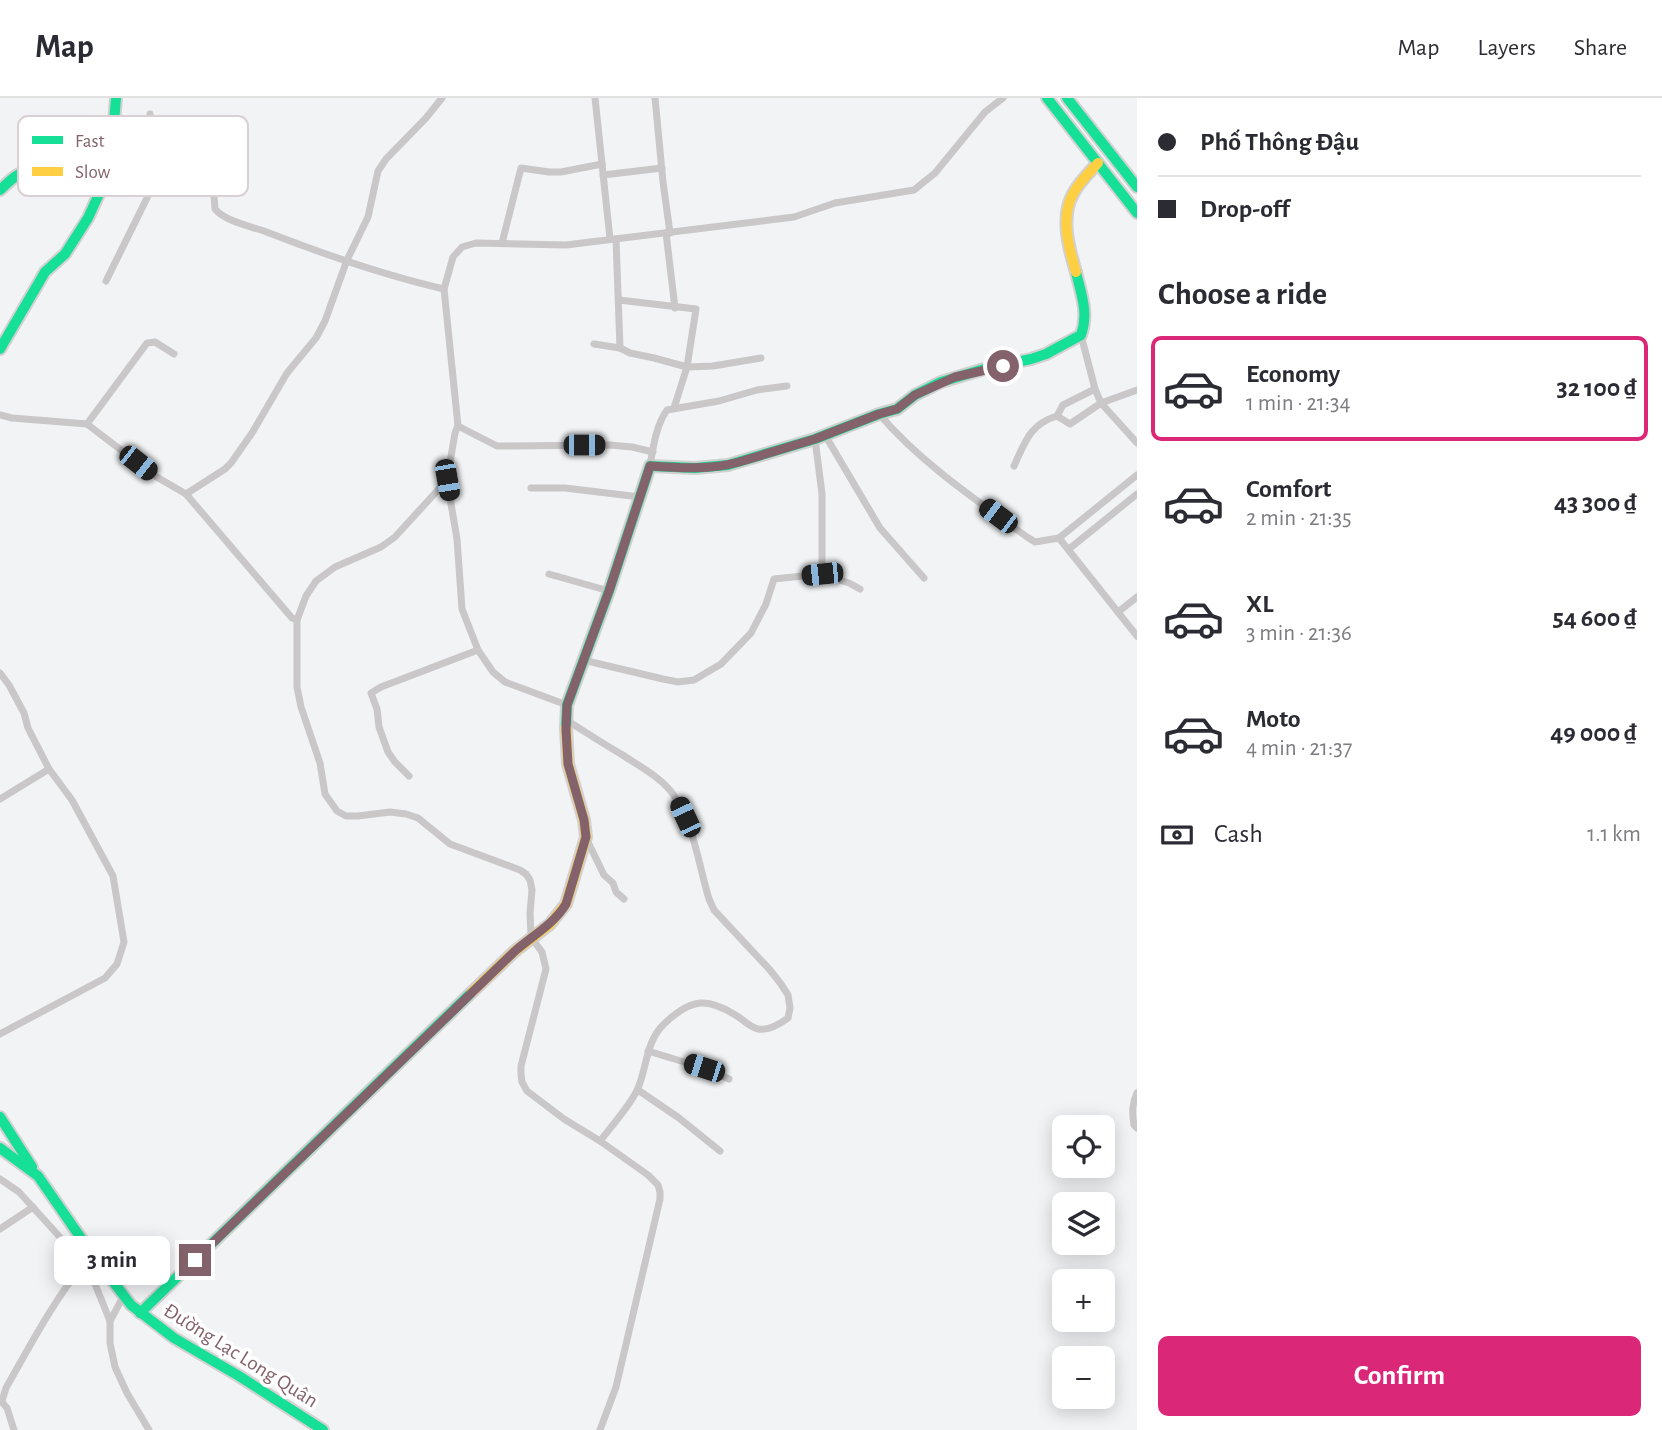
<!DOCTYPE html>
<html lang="en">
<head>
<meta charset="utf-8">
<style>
	:root { --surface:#fff; --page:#f2f2f3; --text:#2b2b33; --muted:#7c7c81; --line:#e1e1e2; --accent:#db2777 }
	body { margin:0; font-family:"Alegreya Sans",sans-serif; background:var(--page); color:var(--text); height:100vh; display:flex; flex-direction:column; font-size:26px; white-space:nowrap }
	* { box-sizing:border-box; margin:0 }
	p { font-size:23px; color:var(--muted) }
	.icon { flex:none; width:38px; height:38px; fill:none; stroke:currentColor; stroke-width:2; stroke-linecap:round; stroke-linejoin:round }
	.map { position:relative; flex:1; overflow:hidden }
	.panel { display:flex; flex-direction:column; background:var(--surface); width:525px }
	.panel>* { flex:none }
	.hud { display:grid; align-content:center; height:154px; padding:0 21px; background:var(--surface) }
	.tools { position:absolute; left:1052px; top:1017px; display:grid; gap:14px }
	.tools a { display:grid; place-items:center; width:63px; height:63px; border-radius:10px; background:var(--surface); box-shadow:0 4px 18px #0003; font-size:35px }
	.end { position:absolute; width:32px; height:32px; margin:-16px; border:9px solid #83626b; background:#fff; box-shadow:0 0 0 4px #fff }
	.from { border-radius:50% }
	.bubble { position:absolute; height:49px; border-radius:10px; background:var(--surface); box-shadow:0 4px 18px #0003; font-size:23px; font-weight:600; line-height:49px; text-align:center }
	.car { position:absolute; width:21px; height:42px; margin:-21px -10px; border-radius:9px; box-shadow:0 0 5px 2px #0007; background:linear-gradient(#222 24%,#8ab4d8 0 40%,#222 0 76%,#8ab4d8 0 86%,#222 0) }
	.hud b { display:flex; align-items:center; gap:24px; height:66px; font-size:26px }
	.hud b+b { border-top:2px solid var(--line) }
	.hud i { width:18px; height:18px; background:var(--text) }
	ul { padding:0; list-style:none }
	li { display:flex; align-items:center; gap:21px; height:105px; margin:0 14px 10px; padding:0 7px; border:4px solid transparent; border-radius:10px }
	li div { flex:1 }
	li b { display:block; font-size:26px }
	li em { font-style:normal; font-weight:600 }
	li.current { border-color:var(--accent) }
	li>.icon { width:63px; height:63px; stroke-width:1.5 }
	h2 { padding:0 21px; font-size:32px; line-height:84px }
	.pay { display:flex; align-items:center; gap:18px; height:77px; padding:0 21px; font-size:26px }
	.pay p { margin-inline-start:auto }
	.action { display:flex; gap:14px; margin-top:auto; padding:14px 21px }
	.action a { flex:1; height:80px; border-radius:10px; background:var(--accent); color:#fff; font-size:28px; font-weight:600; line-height:80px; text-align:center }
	header { display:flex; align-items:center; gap:42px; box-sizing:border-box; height:98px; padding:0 35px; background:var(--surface); border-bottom:2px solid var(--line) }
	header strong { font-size:33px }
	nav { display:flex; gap:38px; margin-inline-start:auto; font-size:24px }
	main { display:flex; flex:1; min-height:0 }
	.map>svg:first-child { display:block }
</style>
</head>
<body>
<header>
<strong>Map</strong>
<nav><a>Map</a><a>Layers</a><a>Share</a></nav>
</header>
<main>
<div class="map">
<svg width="1137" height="1332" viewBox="0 0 1137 1332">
	<rect width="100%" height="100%" fill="#f1f3f4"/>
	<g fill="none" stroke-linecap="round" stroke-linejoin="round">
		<defs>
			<g id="fast">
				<path d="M 1047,0 L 1137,115"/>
				<path d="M 1067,0 L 1137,89"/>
				<path d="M 0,92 C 7,86 13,78 22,75 C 45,66 81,79 104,85"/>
				<path d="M 0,251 L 45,174 L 65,156 L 88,120 L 104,85 L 111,61 L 116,0"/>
				<path d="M 566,630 L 567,607 L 609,493 L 650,368 L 695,370 L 728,367 L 815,341 L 879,316 L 897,311 L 915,297 L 941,284 L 984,271 L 1031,261 L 1046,256 L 1081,237 C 1089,215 1081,196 1076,174"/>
				<path d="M 0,1019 L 32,1069"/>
				<path d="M 0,1050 L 38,1078 L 92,1156 L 131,1207 L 174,1240 L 239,1278 L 323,1332"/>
				<path d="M 140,1215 L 471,895"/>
			</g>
			<g id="slow">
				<path d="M 1076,174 C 1069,151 1060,119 1073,96 C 1079,84 1089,75 1098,65"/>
				<path d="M 471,895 L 515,853 L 550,826 L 566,806 L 586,739 L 584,722 L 568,666 L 566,630"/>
			</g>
		</defs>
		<use href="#fast" stroke="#d2d0d1" stroke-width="14"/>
		<use href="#slow" stroke="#d2d0d1" stroke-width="14"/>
		<g stroke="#c9c7c8" stroke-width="7">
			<path d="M 595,0 L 610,141"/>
			<path d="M 655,0 L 663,84 L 670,135"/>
			<path d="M 150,16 L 152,90"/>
			<path d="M 603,77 L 662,70"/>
			<path d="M 104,85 C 137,95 176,88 212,95 L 214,97 L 215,111 C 225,123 249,128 264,133 C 323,156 383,177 444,191"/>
			<path d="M 666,135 L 675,210"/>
			<path d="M 616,141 L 620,250"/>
			<path d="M 502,145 L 521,70 L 549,74 L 561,74 L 602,66"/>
			<path d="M 106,183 L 148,98 L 150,90"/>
			<path d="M 619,202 L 696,211 L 687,269 L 674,310"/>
			<path d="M 1081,237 L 1095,291 L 1101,305 L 1137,345"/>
			<path d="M 594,246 L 620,250 L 630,255 L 654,260 L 687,269 L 713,268 L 761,260"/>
			<path d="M 879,316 C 921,365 976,402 1027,439 L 1035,444 L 1059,440"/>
			<path d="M 0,317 L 12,320 L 87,326 L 155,378 L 186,396 L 292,520 L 297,522"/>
			<path d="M 1057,318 L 1063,307 L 1095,291"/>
			<path d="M 87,326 L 147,245 L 155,244 L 174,256"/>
			<path d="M 458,328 L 497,348 L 610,347 L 632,349 L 653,354"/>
			<path d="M 825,337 L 880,430 L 924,480"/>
			<path d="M 815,341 L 822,396 L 822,476"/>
			<path d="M 650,368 C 653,350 656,327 667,312 L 719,303 L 757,292 L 787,288"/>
			<path d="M 1014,368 C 1025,344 1030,326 1057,318 L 1070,326 L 1101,305 L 1137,292"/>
			<path d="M 447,382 L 395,439 L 381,449 L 335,469 L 316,483 L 306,498 L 297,522 L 297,589 L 301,609 L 320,665 L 325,696 L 337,713 L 346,718 L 358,718 L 390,714 L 406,716 L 418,720 L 450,746 L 520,772 L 526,776 L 530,782 L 532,792 L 530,815 L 531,839 L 542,854 L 546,871 L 521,968 L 521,976 L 522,984 L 527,993 L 564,1021 L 600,1043 L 648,1077 L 658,1087 L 660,1094 L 660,1101 L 616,1289 L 600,1332"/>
			<path d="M 531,390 L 565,390 L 640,399"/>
			<path d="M 186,396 L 225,371 L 231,365 L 252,335 L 287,275 L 316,240 L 325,223 L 347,162 L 368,119 L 378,73 L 386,61 L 426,20 L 442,0"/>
			<path d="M 1059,440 L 1137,538"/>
			<path d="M 1059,440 L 1137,377"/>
			<path d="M 1069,451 L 1137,396"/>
			<path d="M 549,476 L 609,493"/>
			<path d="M 1118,514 L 1137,499"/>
			<path d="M 583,562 L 663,581 L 678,584 L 694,582 L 721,566 L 751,535 L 766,506 L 774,481 L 822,476 L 849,485 L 860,491"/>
			<path d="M 0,575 L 9,587 L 24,615 L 28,630 L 49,671 L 72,702 L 113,778 L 124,844 L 117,866 L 105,880 L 0,936"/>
			<path d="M 567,607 L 505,584 L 493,574 L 478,552 L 462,511 L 457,441 L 447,382 L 455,335 L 458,328 L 444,191 L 453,159 L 462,149 L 476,145 L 566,147 L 794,119 L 835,105 L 914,92 L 935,75 L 985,14 L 1003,0"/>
			<path d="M 566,622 C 584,633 602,645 621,656 C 639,668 663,680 675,699 C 694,728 699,768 709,801 L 714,812 L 770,872 L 781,886 L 788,897 L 790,910 L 788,920 C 780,926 769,933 758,931 C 752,930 745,924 740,920 C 709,899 692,899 664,926 C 646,943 647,969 638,990 C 633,1004 610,1030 600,1043"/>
			<path d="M 409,678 L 395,664 L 388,654 L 379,629 L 377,611 L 371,595 L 381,589 L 478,552"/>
			<path d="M 0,701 L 49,671"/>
			<path d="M 586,740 L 604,777 L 613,785 L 616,794 L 624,801"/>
			<path d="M 648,953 L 704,970 L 729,981"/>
			<path d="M 638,992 L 679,1020 L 720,1053"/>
			<path d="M 1137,995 C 1132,1006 1132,1015 1134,1027 L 1137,1030"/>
			<path d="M 0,1081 L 19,1094 L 59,1138 L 95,1186 L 110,1223 L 110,1245 L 115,1269 L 127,1295 L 149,1332"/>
			<path d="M 0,1131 L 33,1109"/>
			<path d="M 110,1223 L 123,1199"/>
			<path d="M 0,1302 L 7,1310 L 14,1332"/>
			<path d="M 2,1303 L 6,1290 C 32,1244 57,1196 92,1156"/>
		</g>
		<use href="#fast" stroke="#16e098" stroke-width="10"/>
		<use href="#slow" stroke="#ffcf43" stroke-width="10"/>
	</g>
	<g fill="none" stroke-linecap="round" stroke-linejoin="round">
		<path stroke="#83626b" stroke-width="9" d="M 195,1162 L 515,853 C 532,838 554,826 566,806 L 586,739 L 584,722 L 568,666 L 566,632 L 567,607 L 609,493 L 650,368 C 679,370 711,372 739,364 L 815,341 L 879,316 L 897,311 L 915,297 L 955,279 L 1003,268"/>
	</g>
	<g text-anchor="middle" stroke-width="7" stroke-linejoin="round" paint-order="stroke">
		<g font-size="21" fill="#83626b" stroke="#fff">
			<text transform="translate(241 1257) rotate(32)" y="7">Đường Lạc Long Quân</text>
		</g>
	</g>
	<rect x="18" y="18" width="230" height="80" rx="10" fill="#fff" stroke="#dad0d3" stroke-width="2"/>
	<rect x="32" y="38" width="31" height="8" fill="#16e098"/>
	<rect x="32" y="69" width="31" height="9" fill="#ffcf43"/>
	<g font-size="19" fill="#83626b">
		<text x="75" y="49">Fast</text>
		<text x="75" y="80">Slow</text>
	</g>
</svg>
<div class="tools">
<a><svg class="icon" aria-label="locate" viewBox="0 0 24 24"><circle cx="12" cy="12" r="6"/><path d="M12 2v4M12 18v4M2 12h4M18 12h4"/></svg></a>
<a><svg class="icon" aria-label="layers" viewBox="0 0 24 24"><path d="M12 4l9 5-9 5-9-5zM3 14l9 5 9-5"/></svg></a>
<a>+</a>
<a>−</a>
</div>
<i class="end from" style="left:1003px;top:268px"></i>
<i class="end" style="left:195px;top:1162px"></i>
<div class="bubble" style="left:54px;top:1138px;width:116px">3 min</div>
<i class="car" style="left:584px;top:347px;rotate:90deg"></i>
<i class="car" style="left:138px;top:365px;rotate:128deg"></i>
<i class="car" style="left:447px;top:382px;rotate:170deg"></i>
<i class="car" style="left:998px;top:418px;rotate:307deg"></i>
<i class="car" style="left:822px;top:476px;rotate:264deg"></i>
<i class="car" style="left:685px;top:719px;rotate:335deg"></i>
<i class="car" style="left:704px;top:970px;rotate:288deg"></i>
</div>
<section class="panel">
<div class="hud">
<b><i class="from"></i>Phố Thông Đậu</b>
<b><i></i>Drop-off</b>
</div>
<h2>Choose a ride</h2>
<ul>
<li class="current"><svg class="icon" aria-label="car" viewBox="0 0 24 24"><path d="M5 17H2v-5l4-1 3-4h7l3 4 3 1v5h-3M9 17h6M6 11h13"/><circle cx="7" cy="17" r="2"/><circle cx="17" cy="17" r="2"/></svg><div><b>Economy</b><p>1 min · 21:34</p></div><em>32 100 ₫</em></li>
<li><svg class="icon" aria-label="car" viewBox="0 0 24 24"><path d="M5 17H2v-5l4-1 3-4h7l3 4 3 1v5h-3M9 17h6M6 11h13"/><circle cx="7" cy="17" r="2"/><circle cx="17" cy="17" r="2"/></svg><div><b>Comfort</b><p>2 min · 21:35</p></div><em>43 300 ₫</em></li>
<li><svg class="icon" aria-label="car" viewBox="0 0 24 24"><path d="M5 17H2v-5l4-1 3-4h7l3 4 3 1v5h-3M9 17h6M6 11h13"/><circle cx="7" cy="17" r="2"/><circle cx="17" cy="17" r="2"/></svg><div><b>XL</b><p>3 min · 21:36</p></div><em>54 600 ₫</em></li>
<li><svg class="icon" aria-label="car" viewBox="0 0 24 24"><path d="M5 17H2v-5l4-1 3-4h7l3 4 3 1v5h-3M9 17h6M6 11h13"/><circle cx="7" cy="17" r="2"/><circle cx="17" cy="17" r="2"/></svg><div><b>Moto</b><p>4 min · 21:37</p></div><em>49 000 ₫</em></li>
</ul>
<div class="pay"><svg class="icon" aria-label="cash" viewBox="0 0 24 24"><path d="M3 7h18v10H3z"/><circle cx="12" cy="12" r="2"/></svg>Cash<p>1.1 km</p></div>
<div class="action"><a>Confirm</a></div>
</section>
</main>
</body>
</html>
